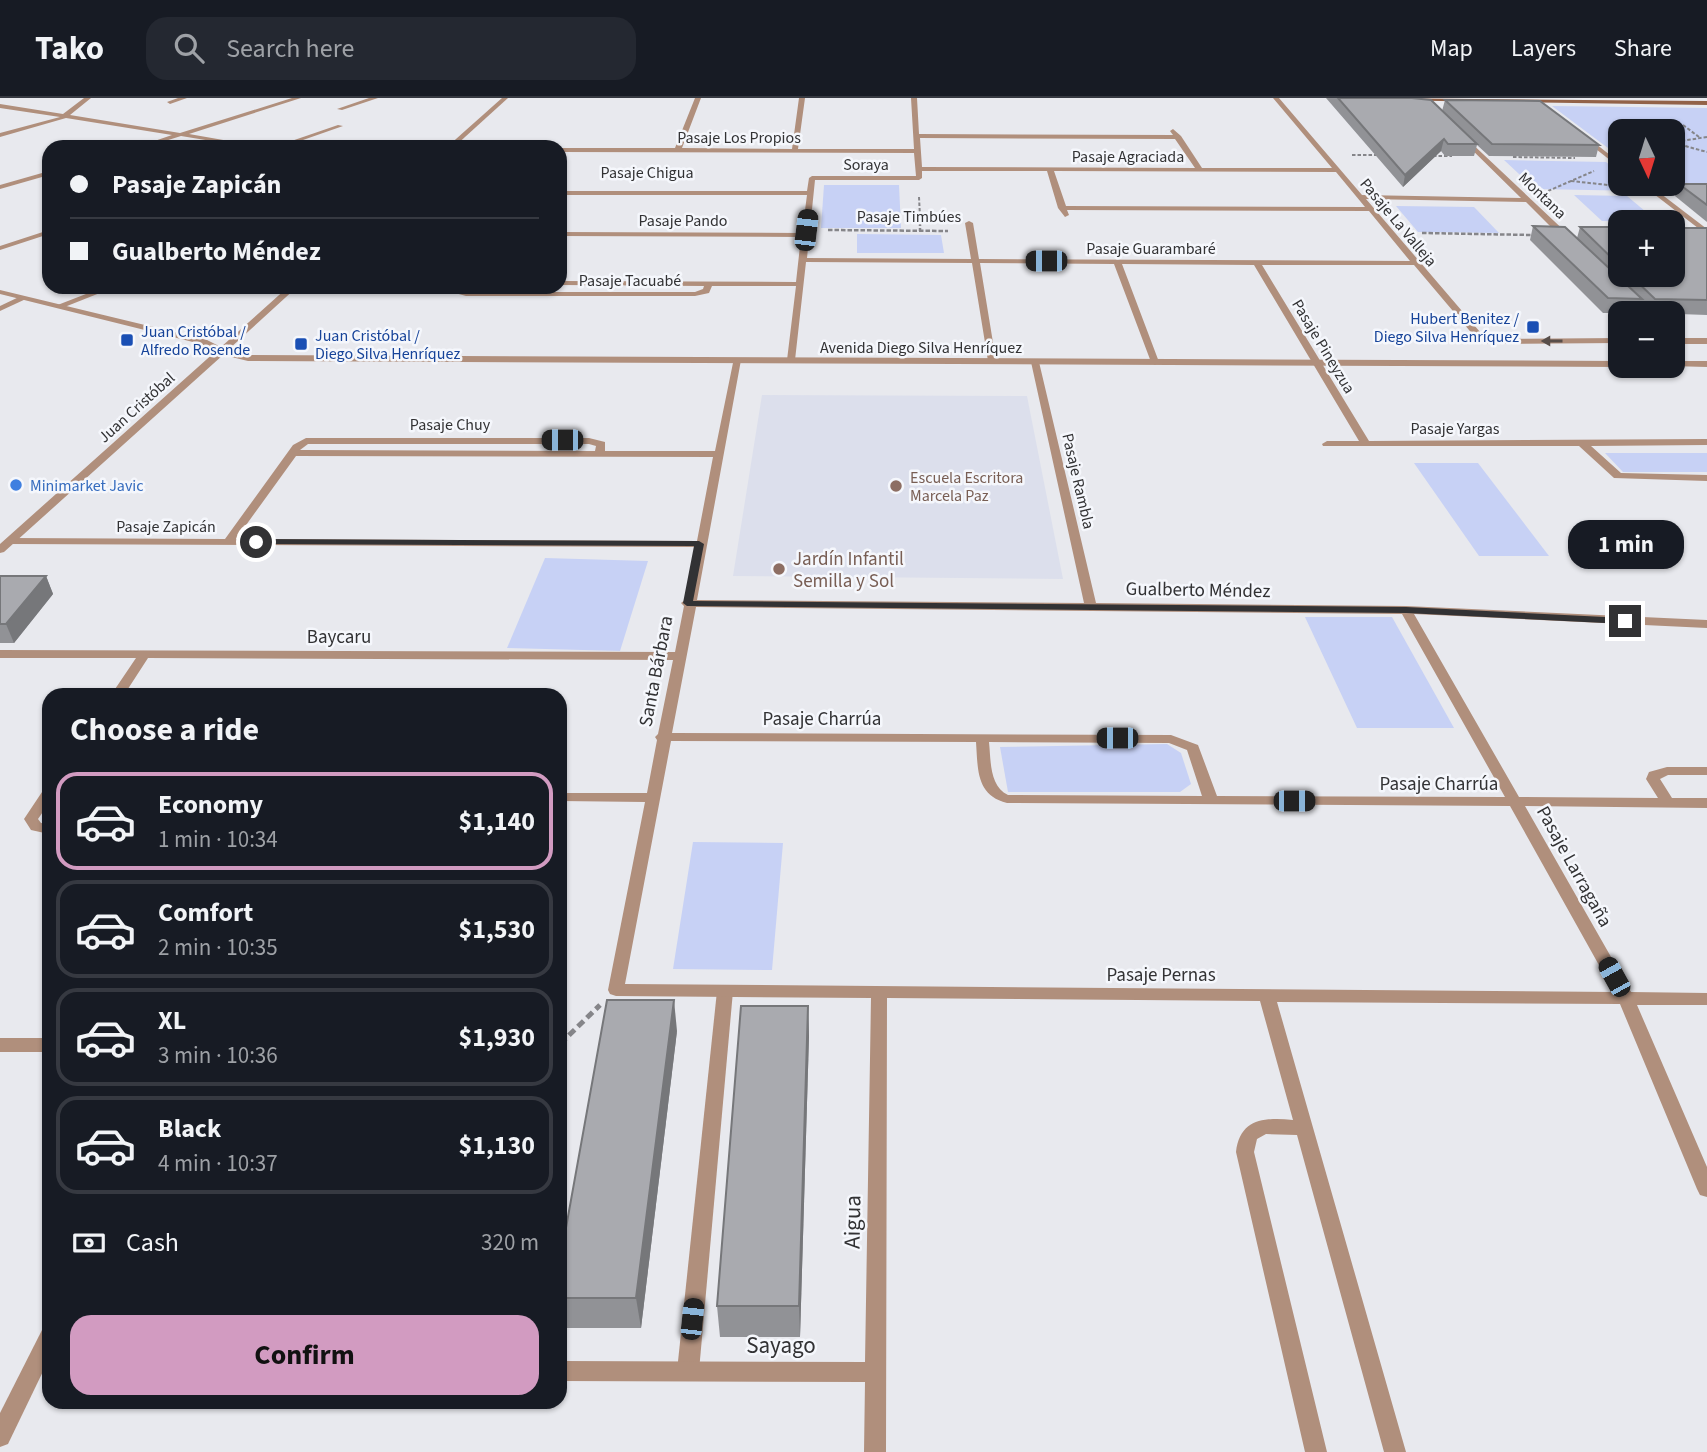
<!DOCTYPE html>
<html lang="en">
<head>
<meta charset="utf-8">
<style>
	:root { --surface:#171b24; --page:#242831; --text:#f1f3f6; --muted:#9ea1a6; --line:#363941; --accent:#d29bc1 }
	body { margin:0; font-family:"Source Sans 3",sans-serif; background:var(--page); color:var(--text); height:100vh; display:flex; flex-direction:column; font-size:26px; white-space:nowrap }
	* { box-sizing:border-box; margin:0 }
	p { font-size:23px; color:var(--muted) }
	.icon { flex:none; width:38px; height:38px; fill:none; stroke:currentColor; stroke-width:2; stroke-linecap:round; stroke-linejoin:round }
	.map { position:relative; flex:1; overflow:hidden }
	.side { position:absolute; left:42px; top:590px; width:525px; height:721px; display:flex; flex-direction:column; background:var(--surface); border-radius:21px; box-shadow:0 2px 5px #0004 }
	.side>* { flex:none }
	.top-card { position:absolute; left:42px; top:42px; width:525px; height:154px; border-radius:21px; box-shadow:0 2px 5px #0004; display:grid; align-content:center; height:154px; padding:0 28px; background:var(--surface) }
	.needle { width:46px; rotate:176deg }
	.buttons { position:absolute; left:1608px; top:21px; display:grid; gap:14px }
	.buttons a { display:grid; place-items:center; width:77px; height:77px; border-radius:14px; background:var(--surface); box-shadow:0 2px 5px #0004; font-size:35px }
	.end { position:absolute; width:32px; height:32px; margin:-16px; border:9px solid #323234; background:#fff; box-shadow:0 0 0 4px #fff }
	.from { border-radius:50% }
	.bubble { position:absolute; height:49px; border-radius:21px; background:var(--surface); box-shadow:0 2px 5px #0004; font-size:23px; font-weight:700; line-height:49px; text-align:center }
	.car { position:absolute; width:21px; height:42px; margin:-21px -10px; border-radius:9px; box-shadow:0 0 5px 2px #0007; background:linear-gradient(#222 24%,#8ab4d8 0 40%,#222 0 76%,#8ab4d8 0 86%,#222 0) }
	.top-card b { display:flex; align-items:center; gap:24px; height:66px; font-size:26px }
	.top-card b+b { border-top:2px solid var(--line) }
	.top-card i { width:18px; height:18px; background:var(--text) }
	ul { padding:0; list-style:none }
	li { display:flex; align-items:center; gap:21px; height:98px; margin:0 14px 10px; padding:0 14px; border:4px solid var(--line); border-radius:21px }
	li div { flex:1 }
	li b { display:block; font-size:26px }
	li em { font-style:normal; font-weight:700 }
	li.active { border-color:var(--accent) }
	li>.icon { width:63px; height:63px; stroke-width:1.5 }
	h2 { padding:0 28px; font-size:32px; line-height:84px }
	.pay { display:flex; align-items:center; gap:18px; height:77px; padding:0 28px; font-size:26px }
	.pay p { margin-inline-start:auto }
	.primary-button { display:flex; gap:14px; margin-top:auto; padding:14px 28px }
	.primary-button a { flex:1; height:80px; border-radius:21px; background:var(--accent); color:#111; font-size:28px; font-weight:700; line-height:80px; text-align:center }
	header { display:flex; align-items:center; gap:42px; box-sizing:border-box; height:98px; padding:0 35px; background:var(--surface); border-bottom:2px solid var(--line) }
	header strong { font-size:33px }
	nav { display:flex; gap:38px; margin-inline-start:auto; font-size:24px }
	.search { width:490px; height:63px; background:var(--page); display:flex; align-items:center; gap:18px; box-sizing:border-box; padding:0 24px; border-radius:21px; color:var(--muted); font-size:26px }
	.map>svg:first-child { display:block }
</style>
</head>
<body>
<header>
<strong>Tako</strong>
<div class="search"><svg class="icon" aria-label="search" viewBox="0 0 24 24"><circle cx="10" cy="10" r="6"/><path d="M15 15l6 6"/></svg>Search here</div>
<nav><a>Map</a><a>Layers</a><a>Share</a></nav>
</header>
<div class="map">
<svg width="1707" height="1354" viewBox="0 0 1707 1354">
	<rect width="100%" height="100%" fill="#e8e9ee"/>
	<path fill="#dcdfec" d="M 762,297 L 1027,298 L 1063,481 L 733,478 Z"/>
	<g fill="#c7d1f5">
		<path d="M 1552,8 L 1707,10 L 1707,93 L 1664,92 L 1656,86 L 1673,86 L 1673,33 L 1620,33 L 1620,59 Z"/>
		<path d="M 1504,62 L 1606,64 L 1620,75 L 1620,86 L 1633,86 L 1642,93 L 1535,91 Z"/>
		<path d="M 824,87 L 899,87 L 901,130 L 821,130 Z"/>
		<path d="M 1574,97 L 1627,98 L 1658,124 L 1602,123 Z"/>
		<path d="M 1396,108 L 1474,109 L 1499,135 L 1418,134 Z"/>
		<path d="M 857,136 L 941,137 L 944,155 L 857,155 Z"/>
		<path d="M 1605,355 L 1707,355 L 1707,374 L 1623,374 Z"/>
		<path d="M 1414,365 L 1478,365 L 1549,458 L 1479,458 Z"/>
		<path d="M 545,460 L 648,463 L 620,553 L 507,550 Z"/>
		<path d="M 1305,519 L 1392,519 L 1454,630 L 1357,630 Z"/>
		<path d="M 1167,646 L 1181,655 L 1191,686 L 1180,694 L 1008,694 L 1000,649 Z"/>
		<path d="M 693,744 L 783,745 L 772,872 L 673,871 Z"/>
	</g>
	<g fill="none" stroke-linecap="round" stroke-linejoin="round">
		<g stroke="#858589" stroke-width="2" stroke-dasharray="3.5 2" stroke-linecap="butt">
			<path d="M 1683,27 L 1699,39"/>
			<path d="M 1707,39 L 1681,43 L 1685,48 L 1707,54"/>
			<path d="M 1673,48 L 1685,48"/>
			<path d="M 1352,57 L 1379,57"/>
			<path d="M 1433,58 L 1452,58"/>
			<path d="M 1513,59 L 1575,60"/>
			<path d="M 1571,83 L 1608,87"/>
			<path d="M 1548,93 L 1594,73"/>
			<path d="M 919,99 L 920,119"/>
		</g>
		<g stroke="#858589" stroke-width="2.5" stroke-dasharray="4.5 2" stroke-linecap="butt">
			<path d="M 920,117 L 920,133"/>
			<path d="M 828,132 L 948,133"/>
			<path d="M 1422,135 L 1532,137"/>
		</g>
		<path stroke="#858589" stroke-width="5" stroke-dasharray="8 4.5" stroke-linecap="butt" d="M 560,946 L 600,907"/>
		<g fill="#b08f7c" fill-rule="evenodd">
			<path d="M 369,0 L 378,0 L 342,12 L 337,11 Z"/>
			<path d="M 725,887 L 731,889 L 733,893 L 699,1273 L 696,1280 L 688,1283 L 680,1280 L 677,1273 L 717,893 L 719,889 Z"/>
		</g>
		<g fill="#b08f7c" fill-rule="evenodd">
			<path d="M 84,0 L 91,0 L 70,17 L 180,35 L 292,0 L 301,0 L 189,36 L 263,49 L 248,49 L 181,38 L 146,49 L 137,49 L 172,37 L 66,20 L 0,39 L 0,35 L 60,19 L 0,10 L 0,6 L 63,16 Z"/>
			<path d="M 178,0 L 187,0 L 170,6 L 167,4 Z"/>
			<path d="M 695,0 L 701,0 L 682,50 L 792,51 L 799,0 L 805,0 L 798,51 L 914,51 L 911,0 L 917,0 L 919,36 L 1173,37 L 1170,33 L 1173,31 L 1181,38 L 1202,70 L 1332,70 L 1273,0 L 1279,0 L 1362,97 L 1521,100 L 1461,41 L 1466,40 L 1571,139 L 1571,143 L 1565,143 L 1526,104 L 1366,101 L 1486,241 L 1486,245 L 1480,245 L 1414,167 L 1262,167 L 1369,343 L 1707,341 L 1707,347 L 1591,348 L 1621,375 L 1707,377 L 1707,383 L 1614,380 L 1579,348 L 1323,348 L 1322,346 L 1327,343 L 1359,343 L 1254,167 L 1122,166 L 1159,264 L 1155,267 L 1151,264 L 1114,166 L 980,165 L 996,263 L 992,266 L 988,263 L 972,165 L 806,164 L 795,262 L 791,265 L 787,262 L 796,188 L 712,188 L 709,195 L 695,198 L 466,198 L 455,195 L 457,189 L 465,189 L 463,192 L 467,194 L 695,194 L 703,191 L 704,188 L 560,187 L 560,183 L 796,184 L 801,139 L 560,138 L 560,134 L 802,135 L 807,97 L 560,97 L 560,93 L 807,93 L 809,80 L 812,78 L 916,78 L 914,55 L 560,54 L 560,50 L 675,50 ZM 920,40 L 1175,41 L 1195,70 L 922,69 ZM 922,73 L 1047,73 L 1058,110 L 1065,119 L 1069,117 L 1067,112 L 1369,113 L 1410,163 L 979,161 L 973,125 L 969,123 L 965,125 L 971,161 L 807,160 L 815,82 L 919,82 L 922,80 ZM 1054,73 L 1336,74 L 1365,109 L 1066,108 Z"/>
			<path d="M 338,27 L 343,28 L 283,49 L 274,49 Z"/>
			<path d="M 1582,38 L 1586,38 L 1620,65 L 1620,70 L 1582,40 Z"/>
			<path d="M 49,73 L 49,77 L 0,91 L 0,87 Z"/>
			<path d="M 1641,86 L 1648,86 L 1707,131 L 1707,137 Z"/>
			<path d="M 49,132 L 49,136 L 0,152 L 0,148 Z"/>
			<path d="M 104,189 L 115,189 L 62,210 L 55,208 Z"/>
			<path d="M 1622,195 L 1628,195 L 1648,215 L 1639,215 L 1622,199 Z"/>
			<path d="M 21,198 L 28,200 L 0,213 L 0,208 Z"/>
			<path d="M 734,260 L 741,262 L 697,502 L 1084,505 L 1031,264 L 1035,261 L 1039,264 L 1096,505 L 1406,508 L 1707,522 L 1707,530 L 1414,516 L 1519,699 L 1658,700 L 1646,681 L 1649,674 L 1667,669 L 1707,669 L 1707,677 L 1668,677 L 1660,681 L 1672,700 L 1707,700 L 1707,710 L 1525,708 L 1631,894 L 1707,895 L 1707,907 L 1637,907 L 1707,1069 L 1707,1099 L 1700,1097 L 1697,1091 L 1620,906 L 1277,904 L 1406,1354 L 1384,1354 L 1297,1037 L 1266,1036 L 1257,1041 L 1254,1054 L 1327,1354 L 1305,1354 L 1236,1054 C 1240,1021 1264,1019 1293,1022 L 1260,903 L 887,900 L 886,1354 L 864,1354 L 865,1284 L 560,1283 L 560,1263 L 865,1264 L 871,900 L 616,898 L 610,896 L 608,892 L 645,704 L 560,703 L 560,695 L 647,695 L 657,642 L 655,639 L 658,636 L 673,562 L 148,560 L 124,597 L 111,597 L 136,560 L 0,560 L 0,552 L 675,554 L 684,508 L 681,505 L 685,502 L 695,449 L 10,446 L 4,443 L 10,440 L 225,441 L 293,347 L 306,340 L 589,340 L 605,344 L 605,353 L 715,353 ZM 308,346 L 589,346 L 596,348 L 595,353 L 300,352 ZM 296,358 L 713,359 L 697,443 L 236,441 ZM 696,509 L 1402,516 L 1505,699 L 1217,698 L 1198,647 L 1171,637 L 672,635 ZM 671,643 L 976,644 C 978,672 976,697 1007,705 L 1510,708 L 1614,894 L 625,886 ZM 989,644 L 1169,645 L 1187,652 L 1202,698 L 1008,697 C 989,688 991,662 989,644 Z"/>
			<path d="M 49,690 L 49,705 L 38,721 L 41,725 L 49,726 L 49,736 L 31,732 L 24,721 L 44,691 Z"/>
			<rect x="0" y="940" width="49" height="14"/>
			<path d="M 49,1229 L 49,1261 L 8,1346 L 0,1349 L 0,1315 L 42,1232 Z"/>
		</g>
		<g fill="#b08f7c" fill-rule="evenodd">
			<path d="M 502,0 L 508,0 L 454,49 L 447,49 Z"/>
			<path d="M 288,189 L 297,189 L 228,252 L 248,257 L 1620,263 L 1620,268 L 1623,268 L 1620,269 L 248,263 L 223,257 L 4,454 L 0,455 L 0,446 L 216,253 L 201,246 L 0,196 L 0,192 L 207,242 L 221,249 Z"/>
			<rect x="1673" y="240" width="34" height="6"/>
			<path d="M 1480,241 L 1620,240 L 1620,245 L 1483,246 L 1480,245 Z"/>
			<path d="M 1673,263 L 1707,263 L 1707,269 L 1670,268 L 1673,268 Z"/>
		</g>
		<path fill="#926248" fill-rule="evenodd" d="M 1369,0 L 1707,3 L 1707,7 L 1372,2 Z"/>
	</g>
	<g fill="#919296">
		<path d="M 1326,0 L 1412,0 L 1442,13 L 1445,2 L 1599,47 L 1596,59 L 1489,58 L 1477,47 L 1474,58 L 1445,58 L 1441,53 L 1403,89 Z"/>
		<path d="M 1679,86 L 1707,86 L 1707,124 L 1675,98 Z"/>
		<path d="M 1533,128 L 1577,140 L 1580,129 L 1620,129 L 1620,177 L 1673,177 L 1707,130 L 1707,217 L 1650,215 L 1640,206 L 1637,215 L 1603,215 L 1530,142 Z"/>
		<path d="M 0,478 L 46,478 L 53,496 L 14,545 L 0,545 Z"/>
		<path d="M 808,908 L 809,938 L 800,1239 L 720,1239 L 717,1208 Z"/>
		<path d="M 677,933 L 641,1230 L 560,1230 L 560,1163 Z"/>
	</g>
	<g fill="#76777a">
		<path d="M 1444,41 L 1441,53 L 1403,89 L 1405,77 Z"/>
		<path d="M 46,478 L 53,496 L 14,545 L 6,526 Z"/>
		<path d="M 674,902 L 677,933 L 641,1230 L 636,1200 Z"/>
		<path d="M 808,908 L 809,938 L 800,1239 L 799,1208 Z"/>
	</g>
	<g fill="#a9aaaf" stroke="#76777a" stroke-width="2">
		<path d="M 1338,0 L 1412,0 L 1431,2 L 1477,46 L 1448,46 L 1444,41 L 1405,77 Z"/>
		<path d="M 1445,2 L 1540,3 L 1599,47 L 1492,46 Z"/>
		<path d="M 1679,86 L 1707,86 L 1707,107 Z"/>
		<path d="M 1533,128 L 1565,129 L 1642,201 L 1608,200 Z"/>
		<path d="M 1580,129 L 1620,129 L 1620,168 Z"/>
		<path d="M 1673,130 L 1707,130 L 1707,202 L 1655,201 L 1630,177 L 1673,177 Z"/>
		<path d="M 0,478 L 46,478 L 6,526 L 0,526 Z"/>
		<path d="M 607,902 L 674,902 L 636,1200 L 560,1200 L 560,1163 Z"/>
		<path d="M 741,908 L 808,908 L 799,1208 L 717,1208 Z"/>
	</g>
	<defs><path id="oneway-solid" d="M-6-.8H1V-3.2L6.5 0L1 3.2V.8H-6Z" transform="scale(1.75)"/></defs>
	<use fill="#584e4a" href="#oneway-solid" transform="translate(1552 243) rotate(180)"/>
	<path fill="#323234" d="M 256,441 L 699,443 L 704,446 L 693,503 L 1406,509 L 1625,520 L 1630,523 L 1625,526 L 1406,515 L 687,508 L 683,505 L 694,448 L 252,446 Z"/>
	<g fill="#1a4fb4" stroke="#f5f7fc" stroke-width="2.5">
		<rect x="1526" y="222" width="14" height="14" rx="3.5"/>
		<rect x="120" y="235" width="14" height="14" rx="3.5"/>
		<rect x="294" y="239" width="14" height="14" rx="3.5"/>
	</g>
	<circle fill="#3f7fe0" stroke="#f5f7fc" stroke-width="2.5" cx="16" cy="387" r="7"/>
	<g fill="#8d6e63" stroke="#f5f7fc" stroke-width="2.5">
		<circle cx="896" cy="388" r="7"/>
		<circle cx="779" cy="471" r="7"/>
	</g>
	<g text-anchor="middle" stroke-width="5" stroke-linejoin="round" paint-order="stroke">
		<g font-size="16" fill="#323234" stroke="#f5f7fc">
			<text x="739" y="45">Pasaje Los Propios</text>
			<text x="1128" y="64">Pasaje Agraciada</text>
			<text x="866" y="72">Soraya</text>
			<text x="647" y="80">Pasaje Chigua</text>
			<text transform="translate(1543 97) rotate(44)" y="6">Montana</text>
			<text x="909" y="124">Pasaje Timbúes</text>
			<text x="683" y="128">Pasaje Pando</text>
			<text transform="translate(1399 124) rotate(50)" y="6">Pasaje La Valleja</text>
			<text x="1151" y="156">Pasaje Guarambaré</text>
			<text x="630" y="188">Pasaje Tacuabé</text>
			<text transform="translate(1324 248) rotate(59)" y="6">Pasaje Pineyzua</text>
			<text x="921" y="255">Avenida Diego Silva Henríquez</text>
			<text transform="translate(136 309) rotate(-42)" y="6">Juan Cristóbal</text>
			<text x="450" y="332">Pasaje Chuy</text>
			<text x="1455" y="336">Pasaje Yargas</text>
			<text transform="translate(1079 383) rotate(77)" y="6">Pasaje Rambla</text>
			<text x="166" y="434">Pasaje Zapicán</text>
		</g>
		<g font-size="16" fill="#164399" stroke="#f5f7fc" text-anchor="start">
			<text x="1519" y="226" text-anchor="end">Hubert Benitez /<tspan x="1519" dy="18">Diego Silva Henríquez</tspan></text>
			<text x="141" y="239">Juan Cristóbal /<tspan x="141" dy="18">Alfredo Rosende</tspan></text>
			<text x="315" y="243">Juan Cristóbal /<tspan x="315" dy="18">Diego Silva Henríquez</tspan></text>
		</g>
		<g font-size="16" fill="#785e54" stroke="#f5f7fc" text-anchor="start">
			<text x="910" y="385">Escuela Escritora<tspan x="910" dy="18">Marcela Paz</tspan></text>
		</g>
		<g font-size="16" fill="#366cbe" stroke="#f5f7fc" text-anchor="start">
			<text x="30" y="393">Minimarket Javic</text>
		</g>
		<g font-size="19" fill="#785e54" stroke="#f5f7fc" text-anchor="start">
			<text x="793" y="467">Jardín Infantil<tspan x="793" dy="22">Semilla y Sol</tspan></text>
		</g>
		<g font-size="19" fill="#323234" stroke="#f5f7fc">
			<text transform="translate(1198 491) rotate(1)" y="7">Gualberto Méndez</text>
			<text x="339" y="545">Baycaru</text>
			<text transform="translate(655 573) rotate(-79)" y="7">Santa Bárbara</text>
			<text x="822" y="627">Pasaje Charrúa</text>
			<text x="1439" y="692">Pasaje Charrúa</text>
			<text transform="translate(1575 768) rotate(61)" y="7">Pasaje Larragaña</text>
			<text x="1161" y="883">Pasaje Pernas</text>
		</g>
		<g font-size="23" fill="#323234" stroke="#f5f7fc">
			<text transform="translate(852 1124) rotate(-89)" y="8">Aigua</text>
			<text x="781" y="1255">Sayago</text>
		</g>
	</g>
</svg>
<div class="buttons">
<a><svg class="needle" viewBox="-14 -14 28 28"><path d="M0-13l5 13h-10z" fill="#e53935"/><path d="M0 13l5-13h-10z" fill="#9ea1a6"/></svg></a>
<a>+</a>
<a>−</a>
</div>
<i class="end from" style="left:256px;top:444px"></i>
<i class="end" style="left:1625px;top:523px"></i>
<div class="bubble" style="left:1568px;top:422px;width:116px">1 min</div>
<i class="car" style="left:806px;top:132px;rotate:7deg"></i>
<i class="car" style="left:1046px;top:163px;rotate:270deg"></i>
<i class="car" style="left:562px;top:342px;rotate:270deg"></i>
<i class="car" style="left:1117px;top:640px;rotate:270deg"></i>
<i class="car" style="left:1294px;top:703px;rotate:90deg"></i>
<i class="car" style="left:1614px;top:879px;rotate:331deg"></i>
<i class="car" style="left:692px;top:1221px;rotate:6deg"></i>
<div class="top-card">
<b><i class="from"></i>Pasaje Zapicán</b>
<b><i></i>Gualberto Méndez</b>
</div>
<section class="side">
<h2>Choose a ride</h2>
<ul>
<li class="active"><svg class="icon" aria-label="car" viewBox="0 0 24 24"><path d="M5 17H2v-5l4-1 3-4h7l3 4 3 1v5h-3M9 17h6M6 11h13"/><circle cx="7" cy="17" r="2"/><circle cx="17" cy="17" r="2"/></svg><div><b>Economy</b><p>1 min · 10:34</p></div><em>$1,140</em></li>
<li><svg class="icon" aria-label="car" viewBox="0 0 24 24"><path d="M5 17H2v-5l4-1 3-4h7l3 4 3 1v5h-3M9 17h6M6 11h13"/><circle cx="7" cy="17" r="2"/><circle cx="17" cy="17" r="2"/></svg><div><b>Comfort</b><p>2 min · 10:35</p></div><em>$1,530</em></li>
<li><svg class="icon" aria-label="car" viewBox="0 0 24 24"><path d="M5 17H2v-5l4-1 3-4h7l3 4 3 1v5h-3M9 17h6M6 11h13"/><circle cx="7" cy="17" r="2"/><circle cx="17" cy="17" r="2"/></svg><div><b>XL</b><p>3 min · 10:36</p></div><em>$1,930</em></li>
<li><svg class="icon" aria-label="car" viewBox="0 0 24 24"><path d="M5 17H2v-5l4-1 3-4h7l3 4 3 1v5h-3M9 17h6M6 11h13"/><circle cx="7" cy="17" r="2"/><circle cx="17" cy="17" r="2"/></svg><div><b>Black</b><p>4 min · 10:37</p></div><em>$1,130</em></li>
</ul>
<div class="pay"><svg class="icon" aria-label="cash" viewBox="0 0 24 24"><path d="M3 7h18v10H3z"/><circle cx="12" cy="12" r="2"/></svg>Cash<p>320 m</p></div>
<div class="primary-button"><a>Confirm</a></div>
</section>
</div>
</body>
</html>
